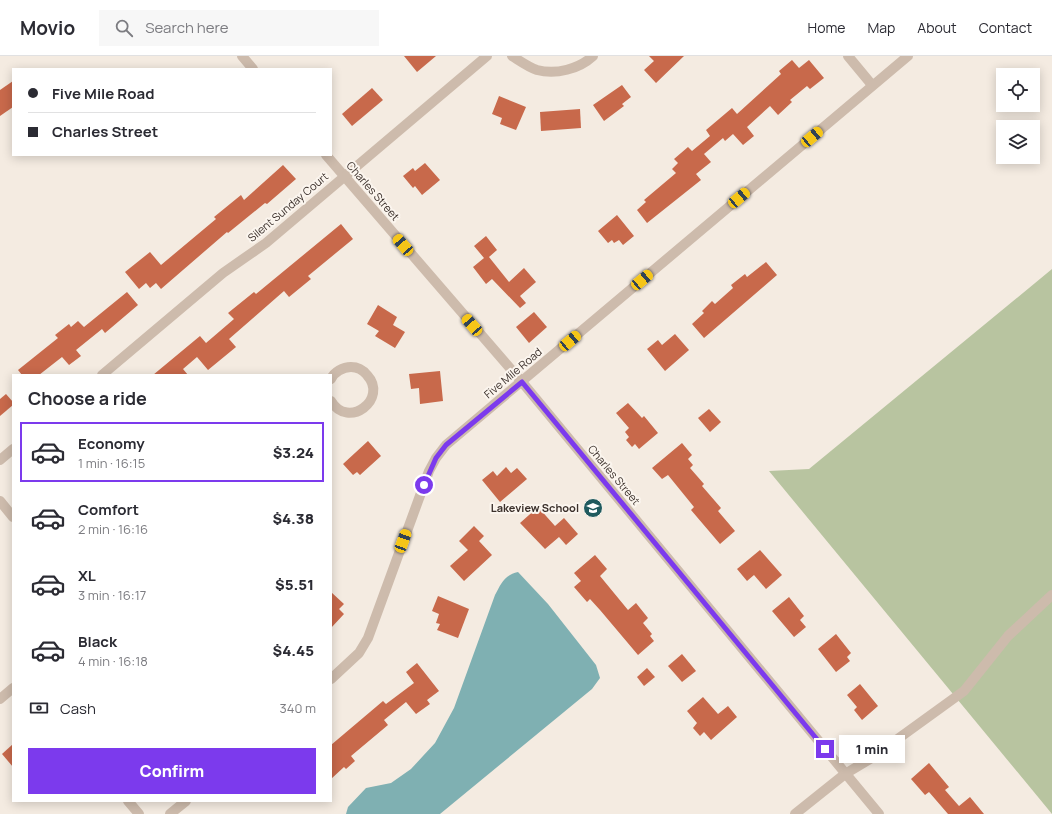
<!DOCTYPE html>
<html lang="en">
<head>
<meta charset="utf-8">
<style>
	:root { --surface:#fff; --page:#f7f7f7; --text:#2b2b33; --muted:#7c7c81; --line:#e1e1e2; --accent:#7c3aed }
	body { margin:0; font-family:Manrope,sans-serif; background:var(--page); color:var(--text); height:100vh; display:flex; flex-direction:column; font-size:15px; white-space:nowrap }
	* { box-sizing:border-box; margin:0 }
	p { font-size:13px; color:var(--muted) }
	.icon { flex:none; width:22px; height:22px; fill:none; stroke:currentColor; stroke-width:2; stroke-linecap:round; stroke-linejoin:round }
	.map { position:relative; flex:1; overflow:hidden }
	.side { position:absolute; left:12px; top:318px; width:320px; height:428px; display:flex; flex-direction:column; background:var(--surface); border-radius:0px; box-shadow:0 2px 10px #0003 }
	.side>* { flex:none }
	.banner { position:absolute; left:12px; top:12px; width:320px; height:88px; border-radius:0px; box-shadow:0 2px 10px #0003; display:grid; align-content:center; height:88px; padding:0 16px; background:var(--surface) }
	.fabs { position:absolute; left:996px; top:12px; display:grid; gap:8px }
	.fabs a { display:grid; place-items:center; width:44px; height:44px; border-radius:0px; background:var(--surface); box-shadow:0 2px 10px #0003; font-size:20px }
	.end { position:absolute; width:18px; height:18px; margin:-9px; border:5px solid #7c3aed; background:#fff; box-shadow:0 0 0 2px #fff }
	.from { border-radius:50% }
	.bubble { position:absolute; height:28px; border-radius:0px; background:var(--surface); box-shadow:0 2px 10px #0003; font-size:13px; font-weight:800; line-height:28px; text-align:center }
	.car { position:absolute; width:12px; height:24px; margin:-12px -6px; border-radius:5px; box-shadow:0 0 3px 1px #0007; background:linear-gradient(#f5c518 24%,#345 0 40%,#f5c518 0 76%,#345 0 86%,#f5c518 0) }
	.banner b { display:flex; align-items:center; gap:14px; height:38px; font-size:15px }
	.banner b+b { border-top:1px solid var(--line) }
	.banner i { width:10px; height:10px; background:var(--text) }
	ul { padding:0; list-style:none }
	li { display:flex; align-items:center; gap:12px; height:60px; margin:0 8px 6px; padding:0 8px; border:2px solid transparent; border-radius:0px }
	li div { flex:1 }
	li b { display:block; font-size:15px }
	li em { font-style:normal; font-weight:800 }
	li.selected { border-color:var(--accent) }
	li>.icon { width:36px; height:36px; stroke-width:1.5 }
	h2 { padding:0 16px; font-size:18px; line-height:48px }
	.pay { display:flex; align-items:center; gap:10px; height:44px; padding:0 16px; font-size:15px }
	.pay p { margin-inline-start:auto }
	.button { display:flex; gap:8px; margin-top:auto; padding:8px 16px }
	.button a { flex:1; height:46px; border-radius:0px; background:var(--accent); color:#fff; font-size:16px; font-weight:800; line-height:46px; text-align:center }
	header { display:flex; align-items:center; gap:24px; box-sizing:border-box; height:56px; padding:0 20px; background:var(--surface); border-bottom:1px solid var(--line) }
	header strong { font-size:19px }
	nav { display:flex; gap:22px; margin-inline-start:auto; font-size:14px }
	.search { width:280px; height:36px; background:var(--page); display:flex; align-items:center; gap:10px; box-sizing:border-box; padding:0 14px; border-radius:0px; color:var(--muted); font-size:15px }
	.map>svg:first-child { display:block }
</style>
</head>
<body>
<header>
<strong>Movio</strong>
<div class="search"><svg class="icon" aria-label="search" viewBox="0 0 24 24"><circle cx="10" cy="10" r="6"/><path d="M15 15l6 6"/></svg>Search here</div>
<nav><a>Home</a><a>Map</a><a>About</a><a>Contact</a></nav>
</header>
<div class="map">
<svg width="1052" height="758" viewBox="0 0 1052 758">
	<rect width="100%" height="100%" fill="#f4ebe1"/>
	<path fill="#b8c4a0" d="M 1052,213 L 1052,758 L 769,415 L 809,413 Z"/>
	<path fill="#7fb0b2" d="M 518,516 L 548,548 L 596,609 L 600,622 L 592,633 L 440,758 L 346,758 L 348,751 L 366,732 L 391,727 L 411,713 L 435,687 L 454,652 L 495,539 C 501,528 504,519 518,516 Z"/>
	<g fill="#c8694b">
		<path d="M 404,0 L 436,0 L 417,16 Z"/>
		<path d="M 649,0 L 684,0 L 656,27 L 644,14 L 654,5 Z"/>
		<path d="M 792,4 L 799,12 L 809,4 L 824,22 L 810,33 L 807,30 L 790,44 L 792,46 L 778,59 L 770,50 L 747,71 L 754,80 L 743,89 L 733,78 L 725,85 L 723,82 L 704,98 L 711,106 L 696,118 L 701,124 L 647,167 L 637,154 L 646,146 L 644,144 L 676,117 L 672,113 L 678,107 L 674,103 L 688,91 L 692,95 L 710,80 L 706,74 L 732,52 L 737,58 L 781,18 L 779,15 Z"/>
		<path d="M 13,25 L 13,51 L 0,60 L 0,34 Z"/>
		<path d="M 622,29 L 631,41 L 622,48 L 624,50 L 604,65 L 593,49 Z"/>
		<path d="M 372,32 L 383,44 L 352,70 L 342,58 Z"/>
		<path d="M 499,40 L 526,51 L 516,74 L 500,68 L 502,62 L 492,58 Z"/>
		<path d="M 580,53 L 581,72 L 541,75 L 540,56 Z"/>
		<path d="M 425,107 L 440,124 L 422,139 L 415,130 L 413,132 L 403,120 L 413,112 L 415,115 Z"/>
		<path d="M 283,109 L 296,123 L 267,148 L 265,147 L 228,177 L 227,176 L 161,233 L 156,227 L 150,232 L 146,227 L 139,233 L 125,216 L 150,196 L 161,209 L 216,163 L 214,161 L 241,139 L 244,144 Z"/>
		<path d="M 617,159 L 634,180 L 623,189 L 619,184 L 614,187 L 612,184 L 608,187 L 598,175 Z"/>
		<path d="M 341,168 L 353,183 L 308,220 L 311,223 L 289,241 L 284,235 L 229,283 L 236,291 L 208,314 L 197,301 L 183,313 L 188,319 L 153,319 L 200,280 L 206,287 L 234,263 L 228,257 L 254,236 L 256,238 Z"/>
		<path d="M 486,180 L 497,194 L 489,201 L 509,226 L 524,212 L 536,226 L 520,240 L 526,247 L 520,252 L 492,223 L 486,228 L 473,211 L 484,202 L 474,190 Z"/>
		<path d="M 766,206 L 777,219 L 704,282 L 692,268 L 704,257 L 702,255 L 712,245 L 715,248 L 733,232 L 731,229 L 745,218 L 747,221 Z"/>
		<path d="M 127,236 L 138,249 L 105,277 L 102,273 L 76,294 L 81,300 L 69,309 L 62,301 L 39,319 L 22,319 L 18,314 L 58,282 L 55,279 L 69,268 L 71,271 L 78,265 L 84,271 Z"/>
		<path d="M 378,249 L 397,261 L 393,269 L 405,276 L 395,292 L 375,280 L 379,275 L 367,268 Z"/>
		<path d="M 534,256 L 547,271 L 529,287 L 516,271 Z"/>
		<path d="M 675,278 L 689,294 L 665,315 L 647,293 L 658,284 L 662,289 Z"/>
		<path d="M 440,315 L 443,345 L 420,348 L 419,332 L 411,333 L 409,318 Z"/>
		<path d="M 6,338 L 13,346 L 13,349 L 0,360 L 0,343 Z"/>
		<path d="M 628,347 L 642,362 L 644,360 L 658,377 L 639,393 L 635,388 L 632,391 L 626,384 L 629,381 L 625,376 L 629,372 L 616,357 Z"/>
		<path d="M 709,353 L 721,366 L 710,376 L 698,362 Z"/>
		<path d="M 368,385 L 381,400 L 360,419 L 357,416 L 353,419 L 343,408 Z"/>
		<path d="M 682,387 L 692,399 L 688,403 L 693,409 L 690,412 L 704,428 L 702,430 L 721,452 L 718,455 L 735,475 L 720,488 L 691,454 L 694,451 L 668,419 L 662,423 L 652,412 Z"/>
		<path d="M 506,411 L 511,417 L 517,412 L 527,423 L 500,446 L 482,424 L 493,415 L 497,420 Z"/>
		<path d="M 538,451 L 555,470 L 564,462 L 578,478 L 566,489 L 559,481 L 545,493 L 520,467 Z"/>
		<path d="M 474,470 L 484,480 L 479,485 L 492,499 L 464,525 L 450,510 L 468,494 L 459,485 Z"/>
		<path d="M 760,494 L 782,519 L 766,533 L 754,519 L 747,525 L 737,513 Z"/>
		<path d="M 595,499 L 607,513 L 600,520 L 628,554 L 636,547 L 648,562 L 643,567 L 652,578 L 650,580 L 654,585 L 638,599 L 600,554 L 590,543 L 587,546 L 574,531 L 581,525 L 574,517 Z"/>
		<path d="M 331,536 L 344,548 L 339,553 L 344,558 L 331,572 Z"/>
		<path d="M 438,540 L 469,553 L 458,582 L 437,574 L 440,568 L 436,567 L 439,558 L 432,555 Z"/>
		<path d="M 789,541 L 804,560 L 800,564 L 806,571 L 794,581 L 772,555 Z"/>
		<path d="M 836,578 L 851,597 L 847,601 L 850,605 L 836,616 L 818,593 Z"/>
		<path d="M 682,598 L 696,615 L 682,626 L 668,610 Z"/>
		<path d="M 417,607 L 439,635 L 427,644 L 430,648 L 416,658 L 406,646 L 384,664 L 388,669 L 351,700 L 355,705 L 346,713 L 344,711 L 331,723 L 331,689 L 383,645 L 386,648 L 414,627 L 406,616 Z"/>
		<path d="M 647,612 L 655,621 L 644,630 L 637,621 Z"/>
		<path d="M 860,628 L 878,650 L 862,664 L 854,654 L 857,651 L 847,639 Z"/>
		<path d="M 703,641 L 718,658 L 728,650 L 737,661 L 711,684 L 704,676 L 700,680 L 693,672 L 697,667 L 687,655 Z"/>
		<path d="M 13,688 L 13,711 L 2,698 Z"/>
		<path d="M 929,707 L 949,731 L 945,734 L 959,750 L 970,741 L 984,758 L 948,758 L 929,736 L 925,739 L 911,723 Z"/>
	</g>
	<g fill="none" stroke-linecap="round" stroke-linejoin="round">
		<g stroke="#cdbbac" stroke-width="10">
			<path d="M 242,0 L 253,13"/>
			<path d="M 512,0 C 520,5 528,11 537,14 C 556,19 579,13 593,0"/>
			<path d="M 848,0 L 872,29"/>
			<path d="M 326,99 L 522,326 L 879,758"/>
			<path d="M 102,319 L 223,217 L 266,187 L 487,0"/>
			<path d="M 331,323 C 334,316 343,311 351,311 C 357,311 363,314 367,319 C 389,343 348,374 331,345"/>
			<path d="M 0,404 L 13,393"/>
			<path d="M 0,445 L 13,461"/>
			<path d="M 331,623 L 359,597 L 368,582 L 429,415 L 436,402 L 446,389 L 908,0"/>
			<path d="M 0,643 L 13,632"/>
			<path d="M 128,745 L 139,758"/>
			<path d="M 170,758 L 186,745"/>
			<path d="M 795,758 L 845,718 L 870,703 L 964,635 L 1008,580 L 1052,539"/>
		</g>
	</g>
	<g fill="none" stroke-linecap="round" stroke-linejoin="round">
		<path stroke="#7c3aed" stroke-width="5" d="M 424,429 L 436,402 L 446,389 L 522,326 L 825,693"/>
	</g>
	<defs>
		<symbol id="school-disc" viewBox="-11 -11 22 22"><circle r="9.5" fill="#1f5a5e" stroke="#fbf5ee"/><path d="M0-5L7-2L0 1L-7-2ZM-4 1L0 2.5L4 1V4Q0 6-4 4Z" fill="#fff"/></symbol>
	</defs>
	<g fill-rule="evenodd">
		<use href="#school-disc" x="582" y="441" width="22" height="22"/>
	</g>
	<g text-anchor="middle" stroke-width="4" stroke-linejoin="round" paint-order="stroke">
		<g font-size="11" fill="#3b302b" stroke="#fbf5ee">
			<text transform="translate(373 135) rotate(49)" y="4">Charles Street</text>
			<text transform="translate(288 151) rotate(-40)" y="4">Silent Sunday Court</text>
			<text transform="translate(513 317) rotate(-40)" y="4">Five Mile Road</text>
			<text transform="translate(614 419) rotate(50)" y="4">Charles Street</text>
		</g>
		<g font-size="11" font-weight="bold" fill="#3b302b" stroke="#fbf5ee" text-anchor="end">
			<text x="579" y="456">Lakeview School</text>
		</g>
	</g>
</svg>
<div class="fabs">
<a><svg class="icon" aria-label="locate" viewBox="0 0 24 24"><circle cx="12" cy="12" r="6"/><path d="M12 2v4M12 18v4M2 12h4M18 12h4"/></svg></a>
<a><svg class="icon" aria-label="layers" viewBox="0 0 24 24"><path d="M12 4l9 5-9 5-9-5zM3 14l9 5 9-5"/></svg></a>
</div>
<i class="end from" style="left:424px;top:429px"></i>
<i class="end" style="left:825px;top:693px"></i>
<div class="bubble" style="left:839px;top:679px;width:66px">1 min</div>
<i class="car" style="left:812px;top:81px;rotate:50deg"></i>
<i class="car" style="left:739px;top:142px;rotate:50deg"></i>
<i class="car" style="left:403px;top:189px;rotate:319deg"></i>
<i class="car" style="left:642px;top:224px;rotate:50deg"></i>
<i class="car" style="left:472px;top:269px;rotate:319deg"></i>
<i class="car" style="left:570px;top:285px;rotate:50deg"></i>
<i class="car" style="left:403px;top:485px;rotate:20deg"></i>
<div class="banner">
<b><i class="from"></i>Five Mile Road</b>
<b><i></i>Charles Street</b>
</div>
<section class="side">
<h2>Choose a ride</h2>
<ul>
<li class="selected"><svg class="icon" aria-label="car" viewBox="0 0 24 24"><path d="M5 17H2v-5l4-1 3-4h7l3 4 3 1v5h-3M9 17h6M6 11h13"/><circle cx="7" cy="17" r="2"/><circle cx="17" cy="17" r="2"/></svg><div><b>Economy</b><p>1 min · 16:15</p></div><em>$3.24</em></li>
<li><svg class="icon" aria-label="car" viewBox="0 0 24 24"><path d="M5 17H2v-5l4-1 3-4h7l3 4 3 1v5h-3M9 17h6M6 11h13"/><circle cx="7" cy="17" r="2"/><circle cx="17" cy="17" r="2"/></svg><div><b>Comfort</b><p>2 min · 16:16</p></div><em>$4.38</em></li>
<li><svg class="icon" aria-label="car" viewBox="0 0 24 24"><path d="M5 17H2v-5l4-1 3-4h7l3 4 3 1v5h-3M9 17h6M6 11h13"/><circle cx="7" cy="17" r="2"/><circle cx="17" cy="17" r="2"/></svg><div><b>XL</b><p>3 min · 16:17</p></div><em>$5.51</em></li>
<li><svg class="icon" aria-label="car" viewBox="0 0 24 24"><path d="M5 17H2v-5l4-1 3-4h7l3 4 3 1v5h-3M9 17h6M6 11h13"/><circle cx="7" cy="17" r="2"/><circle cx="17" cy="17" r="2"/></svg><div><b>Black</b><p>4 min · 16:18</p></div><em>$4.45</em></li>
</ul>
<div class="pay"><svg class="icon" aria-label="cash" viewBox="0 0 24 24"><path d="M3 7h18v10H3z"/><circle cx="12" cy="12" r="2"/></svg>Cash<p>340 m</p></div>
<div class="button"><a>Confirm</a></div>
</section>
</div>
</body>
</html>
